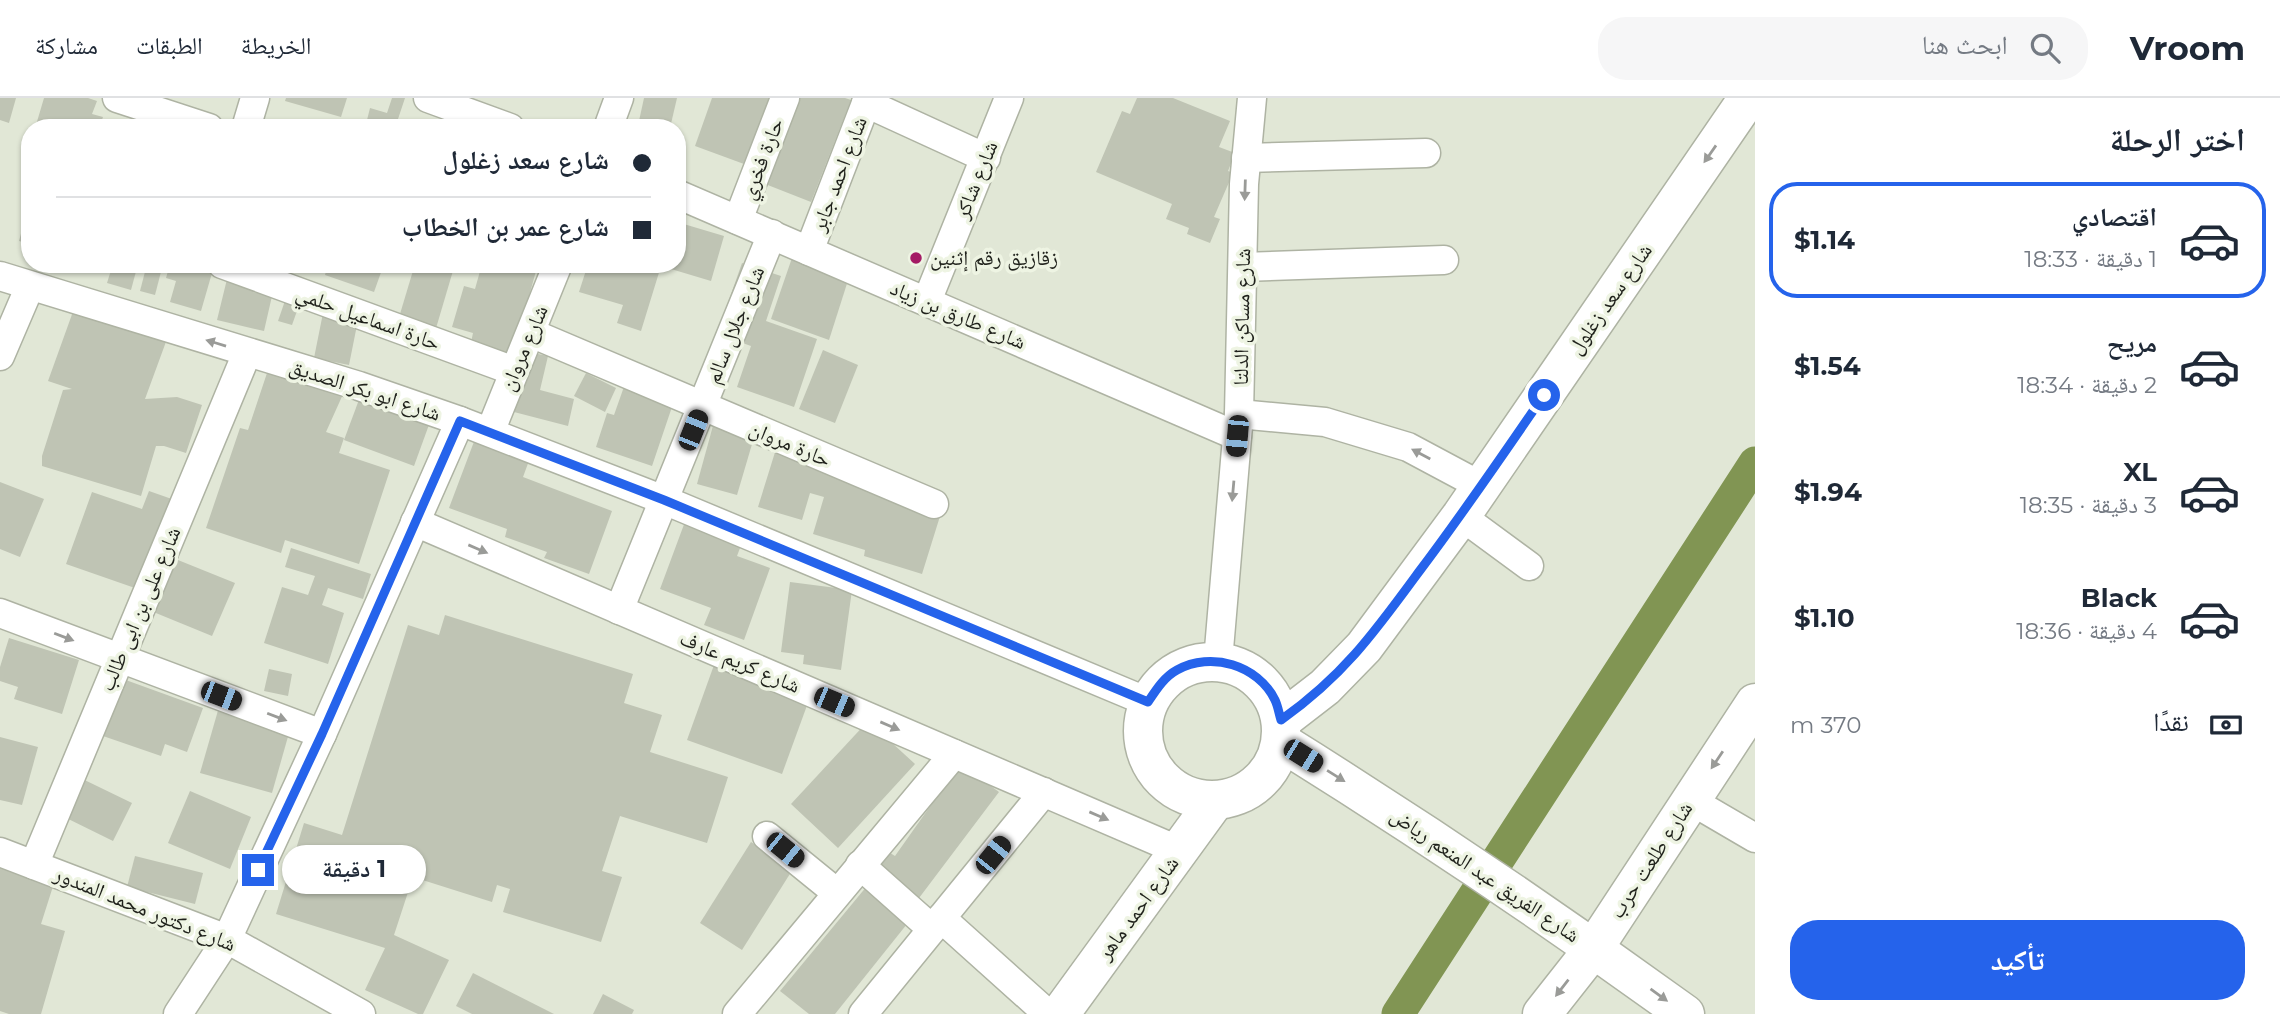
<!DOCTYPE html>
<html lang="ar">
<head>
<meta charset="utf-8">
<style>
	:root { --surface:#fff; --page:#f6f6f7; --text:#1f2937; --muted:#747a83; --line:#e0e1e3; --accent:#2563eb }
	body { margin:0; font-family:Montserrat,"Noto Naskh Arabic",sans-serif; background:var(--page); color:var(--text); direction:rtl; height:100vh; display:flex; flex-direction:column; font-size:26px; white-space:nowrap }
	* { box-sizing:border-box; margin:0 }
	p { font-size:23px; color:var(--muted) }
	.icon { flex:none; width:38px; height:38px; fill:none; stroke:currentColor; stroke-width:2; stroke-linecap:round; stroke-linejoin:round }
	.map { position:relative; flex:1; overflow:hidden; direction:ltr }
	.details { display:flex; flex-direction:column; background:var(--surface); width:525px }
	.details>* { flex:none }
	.top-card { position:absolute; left:21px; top:21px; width:665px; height:154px; border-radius:28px; box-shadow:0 2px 5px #0004; direction:rtl; display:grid; align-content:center; height:154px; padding:0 35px; background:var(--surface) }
	.end { position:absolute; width:32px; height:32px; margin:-16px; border:9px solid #2563eb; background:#fff; box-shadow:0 0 0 4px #fff }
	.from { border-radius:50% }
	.bubble { position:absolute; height:49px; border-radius:24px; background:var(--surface); box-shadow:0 2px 5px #0004; font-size:23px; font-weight:700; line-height:49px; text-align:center; direction:rtl }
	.car { position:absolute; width:21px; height:42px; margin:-21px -10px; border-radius:9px; box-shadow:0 0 5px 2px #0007; background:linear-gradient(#222 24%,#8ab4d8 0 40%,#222 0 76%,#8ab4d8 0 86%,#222 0) }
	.top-card b { display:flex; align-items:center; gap:24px; height:66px; font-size:26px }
	.top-card b+b { border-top:2px solid var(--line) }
	.top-card i { width:18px; height:18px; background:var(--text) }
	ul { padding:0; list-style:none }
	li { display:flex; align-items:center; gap:21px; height:116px; margin:0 14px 10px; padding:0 21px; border:4px solid transparent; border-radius:28px }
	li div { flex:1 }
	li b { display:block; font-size:26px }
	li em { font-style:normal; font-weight:700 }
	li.active { border-color:var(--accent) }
	li>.icon { width:63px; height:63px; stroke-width:1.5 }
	h2 { padding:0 35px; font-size:32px; line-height:84px }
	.pay { display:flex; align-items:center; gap:18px; height:77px; padding:0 35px; font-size:26px }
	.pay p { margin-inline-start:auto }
	.primary-button { display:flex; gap:14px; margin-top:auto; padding:14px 35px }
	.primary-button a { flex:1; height:80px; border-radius:28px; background:var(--accent); color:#fff; font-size:28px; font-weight:700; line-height:80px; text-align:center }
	header { display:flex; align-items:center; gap:42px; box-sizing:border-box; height:98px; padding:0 35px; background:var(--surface); border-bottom:2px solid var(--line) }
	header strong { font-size:33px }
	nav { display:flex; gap:38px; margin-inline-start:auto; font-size:24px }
	.search { width:490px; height:63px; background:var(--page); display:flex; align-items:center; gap:18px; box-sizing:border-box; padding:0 24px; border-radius:28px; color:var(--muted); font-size:26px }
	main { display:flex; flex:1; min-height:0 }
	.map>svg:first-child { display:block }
</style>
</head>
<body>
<header>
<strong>Vroom</strong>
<div class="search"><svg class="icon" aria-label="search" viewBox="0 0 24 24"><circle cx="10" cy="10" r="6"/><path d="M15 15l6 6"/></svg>ابحث هنا</div>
<nav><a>الخريطة</a><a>الطبقات</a><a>مشاركة</a></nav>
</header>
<main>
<section class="details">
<h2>اختر الرحلة</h2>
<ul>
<li class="active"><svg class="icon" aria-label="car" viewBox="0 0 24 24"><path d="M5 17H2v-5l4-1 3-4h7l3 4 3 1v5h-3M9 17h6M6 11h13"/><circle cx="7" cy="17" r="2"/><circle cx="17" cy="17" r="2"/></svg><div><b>اقتصادي</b><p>1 دقيقة · 18:33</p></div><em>$1.14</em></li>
<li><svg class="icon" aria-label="car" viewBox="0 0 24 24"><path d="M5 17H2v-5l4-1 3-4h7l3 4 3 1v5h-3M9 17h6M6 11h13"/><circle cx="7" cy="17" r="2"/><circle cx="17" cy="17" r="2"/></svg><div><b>مريح</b><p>2 دقيقة · 18:34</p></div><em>$1.54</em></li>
<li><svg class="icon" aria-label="car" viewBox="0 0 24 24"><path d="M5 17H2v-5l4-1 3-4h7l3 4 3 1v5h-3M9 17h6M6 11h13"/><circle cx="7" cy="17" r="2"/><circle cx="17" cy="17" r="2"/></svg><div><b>XL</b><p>3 دقيقة · 18:35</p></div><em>$1.94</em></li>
<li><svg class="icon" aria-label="car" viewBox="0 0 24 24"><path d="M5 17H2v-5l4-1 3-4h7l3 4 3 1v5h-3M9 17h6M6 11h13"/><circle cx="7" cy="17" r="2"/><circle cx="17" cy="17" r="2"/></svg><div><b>Black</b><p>4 دقيقة · 18:36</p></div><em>$1.10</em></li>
</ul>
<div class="pay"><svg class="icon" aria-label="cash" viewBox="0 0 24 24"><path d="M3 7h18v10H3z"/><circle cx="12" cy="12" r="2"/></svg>نقدًا<p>370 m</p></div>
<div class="primary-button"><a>تأكيد</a></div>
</section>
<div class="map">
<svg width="1755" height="916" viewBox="0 0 1755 916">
	<rect width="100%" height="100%" fill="#e1e7d6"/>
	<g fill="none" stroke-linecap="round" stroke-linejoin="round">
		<path stroke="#819553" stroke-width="33" d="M 1398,916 L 1755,365"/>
	</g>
	<g fill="#bfc4b4">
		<path d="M 0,0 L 16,0 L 9,25 L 0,22 Z"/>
		<path d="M 44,0 L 88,0 L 97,3 L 92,16 L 103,19 L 99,30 L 47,30 L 36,27 Z"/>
		<path d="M 286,0 L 347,0 L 341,19 L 285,3 Z"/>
		<path d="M 392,0 L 405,0 L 395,30 L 365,30 L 370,10 L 387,15 Z"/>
		<path d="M 644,0 L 677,0 L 670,30 L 639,23 Z"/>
		<path d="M 712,0 L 769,0 L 744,66 L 695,48 Z"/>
		<path d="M 787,0 L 845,0 L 851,2 L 811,104 L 755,82 Z"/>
		<path d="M 1137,0 L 1173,0 L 1230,23 L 1219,49 L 1235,55 L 1228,73 L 1233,75 L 1214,119 L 1220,121 L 1210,145 L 1187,136 L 1189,130 L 1166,121 L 1172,106 L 1096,74 L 1122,13 L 1130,16 Z"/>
		<path d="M 29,106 L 30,106 L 30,146 L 19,143 Z"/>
		<path d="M 677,124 L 724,138 L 711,183 L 661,168 L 641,233 L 617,225 L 623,207 L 579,194 L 588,166 L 677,166 Z"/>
		<path d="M 794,154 L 851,173 L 829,242 L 771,221 Z"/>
		<path d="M 742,165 L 781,178 L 766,223 L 817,241 L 794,309 L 737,289 L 751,248 L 717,236 Z"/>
		<path d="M 113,166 L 138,166 L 131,192 L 107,185 Z"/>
		<path d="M 147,166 L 163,166 L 155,197 L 140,193 Z"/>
		<path d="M 170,166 L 214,168 L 201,213 L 170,204 L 176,183 L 166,180 Z"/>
		<path d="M 328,166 L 384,166 L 374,194 L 325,177 Z"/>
		<path d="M 415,166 L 455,166 L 434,237 L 397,226 Z"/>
		<path d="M 482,166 L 538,166 L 510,266 L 470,249 L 473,235 L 452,229 L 464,188 L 475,191 Z"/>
		<path d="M 228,177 L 255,183 L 253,194 L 272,198 L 264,233 L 217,222 Z"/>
		<path d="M 288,194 L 302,199 L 292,227 L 278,223 Z"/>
		<path d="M 75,208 L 167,241 L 145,301 L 177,299 L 202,307 L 186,355 L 164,348 L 156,348 L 141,398 L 42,368 L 42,358 L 63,292 L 72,291 L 48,283 Z"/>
		<path d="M 323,215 L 358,222 L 349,267 L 314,260 Z"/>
		<path d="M 823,252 L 858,267 L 835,325 L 799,311 Z"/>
		<path d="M 528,254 L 548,258 L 540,292 L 574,301 L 568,328 L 514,314 Z"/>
		<path d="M 267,275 L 314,290 L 318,283 L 344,294 L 326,334 L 344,340 L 339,355 L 390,372 L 359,466 L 285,442 L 281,455 L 206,430 L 240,330 L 248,332 Z"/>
		<path d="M 586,275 L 616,290 L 605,314 L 574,298 Z"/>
		<path d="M 626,283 L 675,300 L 652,368 L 596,349 L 607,315 L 614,317 Z"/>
		<path d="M 360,299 L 430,324 L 414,368 L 344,342 Z"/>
		<path d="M 714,324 L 755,336 L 737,397 L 697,386 Z"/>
		<path d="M 475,341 L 530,360 L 523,379 L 612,413 L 589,476 L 544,460 L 547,454 L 505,439 L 507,431 L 449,410 Z"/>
		<path d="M 776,351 L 941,415 L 922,476 L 864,458 L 865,452 L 813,436 L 824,399 L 810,395 L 802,422 L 758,409 Z"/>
		<path d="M 0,384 L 44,401 L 20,459 L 0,451 Z"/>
		<path d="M 149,393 L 186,406 L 155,497 L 66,466 L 92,394 L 142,411 Z"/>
		<path d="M 686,421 L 743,442 L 737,458 L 770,470 L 744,542 L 704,527 L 711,510 L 660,491 Z"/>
		<path d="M 291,450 L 371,476 L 363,501 L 328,490 L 322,507 L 344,515 L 328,566 L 264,545 L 282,489 L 308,497 L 315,478 L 285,469 Z"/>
		<path d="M 173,460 L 235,485 L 212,538 L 151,513 Z"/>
		<path d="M 790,484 L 852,492 L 841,572 L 803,566 L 804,557 L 781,554 Z"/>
		<path d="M 445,517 L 633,576 L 624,605 L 662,617 L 650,654 L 728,679 L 707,745 L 620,718 L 602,773 L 622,779 L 601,844 L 503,814 L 510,791 L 497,787 L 492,804 L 413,779 L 394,837 L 449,862 L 423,916 L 418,916 L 365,892 L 385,850 L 276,816 L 304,725 L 342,737 L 408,527 L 439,537 Z"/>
		<path d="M 9,540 L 79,562 L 62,616 L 14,601 L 18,589 L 0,583 L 0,569 Z"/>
		<path d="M 714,567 L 809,602 L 782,676 L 687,642 Z"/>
		<path d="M 269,571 L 292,576 L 288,598 L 264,593 Z"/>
		<path d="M 123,581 L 203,610 L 187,654 L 165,646 L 161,658 L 103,638 Z"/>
		<path d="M 219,609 L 291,628 L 272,695 L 200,675 Z"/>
		<path d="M 868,623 L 915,666 L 838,750 L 791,706 Z"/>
		<path d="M 0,639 L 38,649 L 22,707 L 0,702 Z"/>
		<path d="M 960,666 L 999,694 L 916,804 L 875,769 L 887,753 L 895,758 Z"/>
		<path d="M 66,673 L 132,705 L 113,743 L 48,711 Z"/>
		<path d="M 190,693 L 251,719 L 230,771 L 168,745 Z"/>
		<path d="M 751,744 L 793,771 L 742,852 L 700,825 Z"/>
		<path d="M 135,758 L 203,775 L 195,806 L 127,789 Z"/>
		<path d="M 0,763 L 55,782 L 41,826 L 65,833 L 41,916 L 9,916 L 0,913 Z"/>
		<path d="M 867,788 L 911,821 L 835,916 L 809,916 L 780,893 Z"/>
		<path d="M 473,875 L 554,916 L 472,916 L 456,908 Z"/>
		<path d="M 603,896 L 634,912 L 632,916 L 593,916 Z"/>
	</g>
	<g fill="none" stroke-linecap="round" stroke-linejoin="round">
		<defs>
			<g id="minor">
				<path d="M 117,0 L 209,30"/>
				<path d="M 428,0 L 510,30"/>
				<path d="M 866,5 L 986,60"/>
				<path d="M 246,30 L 255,0"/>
				<path d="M 608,30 L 619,0"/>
				<path d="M 1246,60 L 1426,55"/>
				<path d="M 677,96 L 1237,338"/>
				<path d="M 738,122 L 785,0"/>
				<path d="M 809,153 L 868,0"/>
				<path d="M 222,166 L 514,273"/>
				<path d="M 1243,169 L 1444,162"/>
				<path d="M 0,178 L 359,288 L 460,323 L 664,402 L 1148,604"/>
				<path d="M 927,203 L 1009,0"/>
				<path d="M 531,235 L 934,406"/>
				<path d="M 0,258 L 30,188"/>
				<path d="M 1239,316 L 1325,324 L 1408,349 L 1481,388"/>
				<path d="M 490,334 L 558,166"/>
				<path d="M 1461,418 L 1529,468"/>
				<path d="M 415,424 L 1180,753"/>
				<path d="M 619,512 L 772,136"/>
				<path d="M 0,515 L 322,636"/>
				<path d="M 1218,563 L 1239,316 L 1244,86 L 1252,0"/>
				<path d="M 1690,702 L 1755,740"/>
				<path d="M 767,738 L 837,795"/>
				<path d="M 0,754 L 227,841 L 361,916"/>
				<path d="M 34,767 L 247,255"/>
				<path d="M 860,767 L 932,831"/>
				<path d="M 941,820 L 1048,916"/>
				<path d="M 178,916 L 227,841 L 322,636 L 460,323"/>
				<path d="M 737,916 L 954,656"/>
				<path d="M 863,916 L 1044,694"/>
			</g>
			<g id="primary">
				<circle cx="1212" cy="633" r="69"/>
				<path d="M 1281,623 L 1325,589 L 1364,549 L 1461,418 L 1748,0"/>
				<path d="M 1281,644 C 1419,730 1554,821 1685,916"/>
				<path d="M 1060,916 L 1215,703"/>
				<path d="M 1542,916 L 1594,850 L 1755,605"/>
			</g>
		</defs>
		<use href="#minor" stroke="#aeb3a3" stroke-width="31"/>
		<use href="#primary" stroke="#aeb3a3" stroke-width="41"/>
		<use href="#minor" stroke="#fff" stroke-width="28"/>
		<use href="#primary" stroke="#fff" stroke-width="38"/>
	</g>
	<defs><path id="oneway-solid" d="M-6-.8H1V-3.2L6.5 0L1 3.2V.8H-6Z" transform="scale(1.75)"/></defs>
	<g fill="#9a9b98">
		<use href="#oneway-solid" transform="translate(1710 56) rotate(125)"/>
		<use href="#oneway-solid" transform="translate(1245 92) rotate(92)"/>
		<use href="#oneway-solid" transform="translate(216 245) rotate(-163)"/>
		<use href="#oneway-solid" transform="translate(1421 356) rotate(-152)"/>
		<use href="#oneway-solid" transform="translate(1233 393) rotate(95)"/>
		<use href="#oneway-solid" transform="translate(478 451) rotate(23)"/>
		<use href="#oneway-solid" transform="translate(64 539) rotate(21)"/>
		<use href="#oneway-solid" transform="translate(277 619) rotate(21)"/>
		<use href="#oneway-solid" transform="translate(890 628) rotate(23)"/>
		<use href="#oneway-solid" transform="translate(1717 662) rotate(124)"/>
		<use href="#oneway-solid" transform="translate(1336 678) rotate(32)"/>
		<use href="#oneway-solid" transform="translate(1099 718) rotate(23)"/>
		<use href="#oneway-solid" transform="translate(1562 890) rotate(128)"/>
		<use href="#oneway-solid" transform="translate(1659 897) rotate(36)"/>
	</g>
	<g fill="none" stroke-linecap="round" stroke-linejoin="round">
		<path stroke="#2563eb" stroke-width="9" d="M 258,772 L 322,636 L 460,323 L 664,402 L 1148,604 C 1156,592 1164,579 1177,572 C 1211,553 1258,567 1275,602 C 1278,608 1279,616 1281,622 C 1343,578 1374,535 1418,475 C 1462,417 1503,357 1544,297"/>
	</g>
	<circle fill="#a41b65" stroke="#eef4e3" stroke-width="2.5" cx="916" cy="160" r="7"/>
	<g text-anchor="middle" stroke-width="7" stroke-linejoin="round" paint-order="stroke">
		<g font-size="21" fill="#1f211b" stroke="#eef4e3">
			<text transform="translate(762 61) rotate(-69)" y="7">حارة فخري</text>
			<text transform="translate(839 76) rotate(-69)" y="7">شارع احمد جابر</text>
			<text transform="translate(976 82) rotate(-68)" y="7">شارع شاكر</text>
			<text transform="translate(1610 201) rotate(-55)" y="7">شارع سعد زغلول</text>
			<text transform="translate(958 217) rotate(23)" y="7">شارع طارق بن زياد</text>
			<text transform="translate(1242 219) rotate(-89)" y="7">شارع مساكن الدلتا</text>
			<text transform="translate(368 220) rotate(20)" y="7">حارة اسماعيل حلمي</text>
			<text transform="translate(735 227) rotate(-68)" y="7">شارع جلال سالم</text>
			<text transform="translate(524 250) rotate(-67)" y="7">شارع مروان</text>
			<text transform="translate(365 292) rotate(18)" y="7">شارع ابو بكر الصديق</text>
			<text transform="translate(790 346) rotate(23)" y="7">حارة مروان</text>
			<text transform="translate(140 511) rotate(-67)" y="7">شارع على بن ابى طالب</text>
			<text transform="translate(740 564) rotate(23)" y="7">شارع كريم عارف</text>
			<text transform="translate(1651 762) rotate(-57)" y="7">شارع طلعت حرب</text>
			<text transform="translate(1485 777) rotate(34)" y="7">شارع الفريق عبد المنعم رياض</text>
			<text transform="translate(1138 810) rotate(-54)" y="7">شارع احمد ماهر</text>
			<text transform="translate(145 811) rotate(22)" y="7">شارع دكتور محمد المندور</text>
		</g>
		<g font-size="21" fill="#1f211b" stroke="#eef4e3" text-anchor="start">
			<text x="930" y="167">زقازيق رقم إثنين</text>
		</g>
	</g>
</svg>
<i class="end from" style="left:1544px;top:297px"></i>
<i class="end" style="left:258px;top:772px"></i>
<div class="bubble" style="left:282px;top:747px;width:144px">1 دقيقة</div>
<i class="car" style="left:693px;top:332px;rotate:22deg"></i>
<i class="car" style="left:1237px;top:338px;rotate:185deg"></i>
<i class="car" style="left:221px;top:598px;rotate:111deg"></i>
<i class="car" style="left:834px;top:604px;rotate:113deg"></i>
<i class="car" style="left:1303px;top:658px;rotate:122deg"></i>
<i class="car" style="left:785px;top:752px;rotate:129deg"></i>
<i class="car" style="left:993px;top:757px;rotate:39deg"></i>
<div class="top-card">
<b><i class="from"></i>شارع سعد زغلول</b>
<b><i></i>شارع عمر بن الخطاب</b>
</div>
</div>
</main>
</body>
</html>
